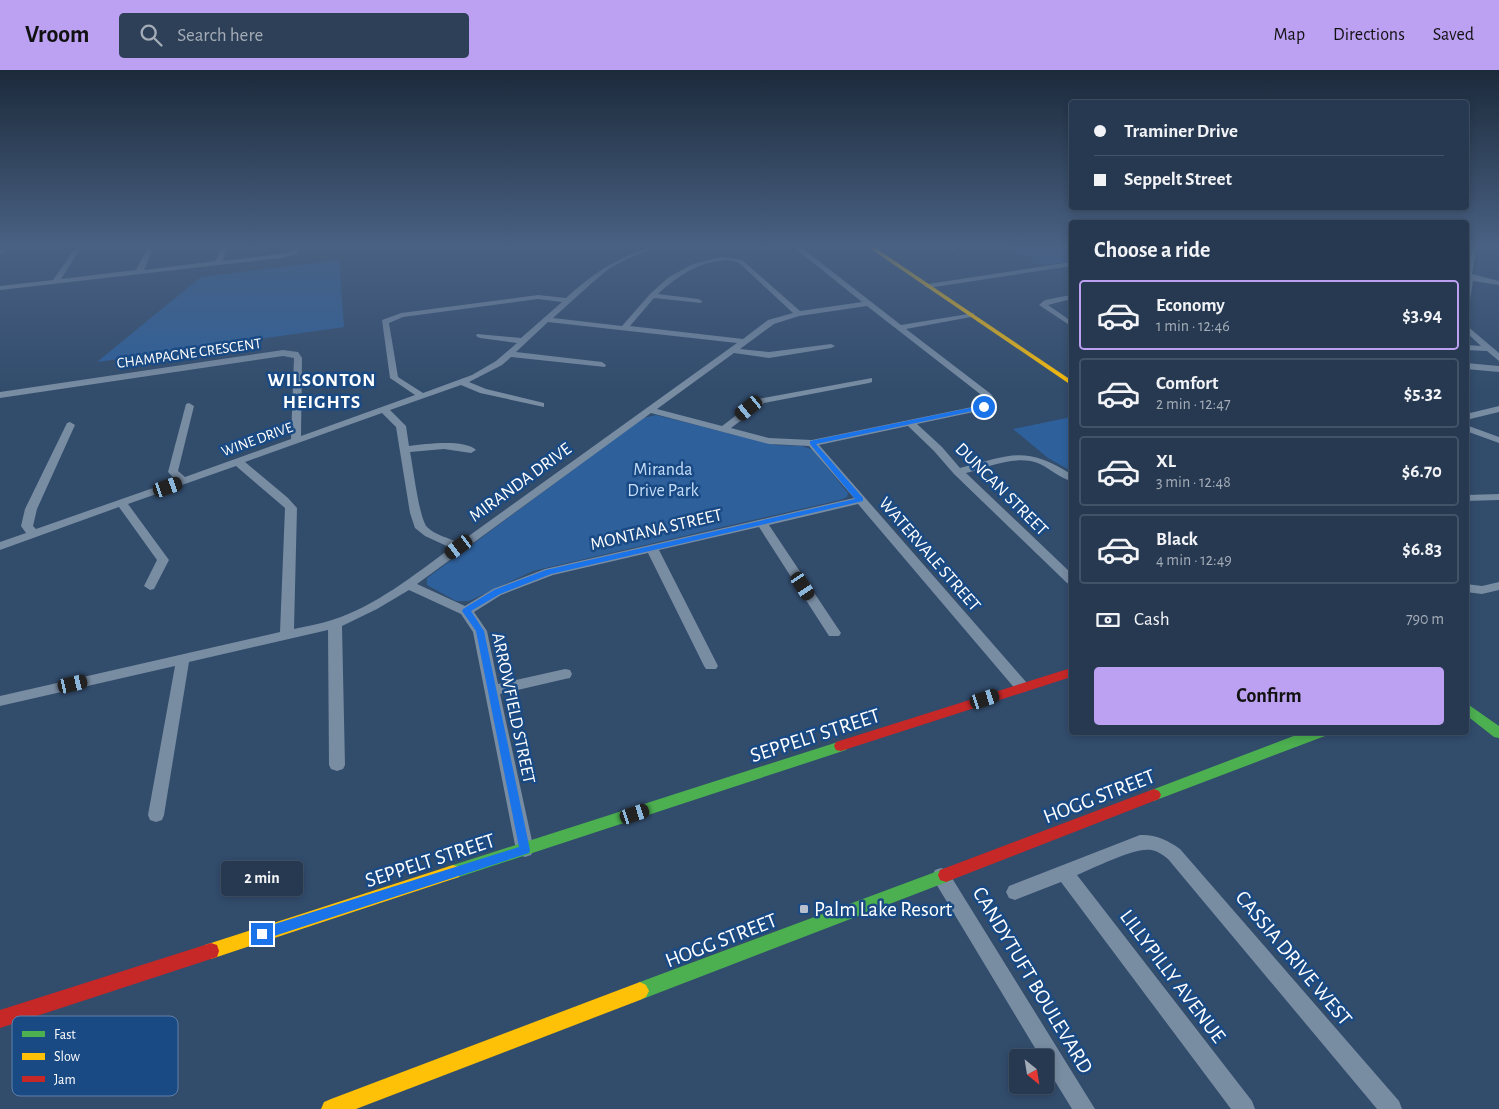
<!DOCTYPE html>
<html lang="en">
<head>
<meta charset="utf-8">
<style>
	:root { --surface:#263951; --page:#2e4058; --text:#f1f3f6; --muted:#a4acb7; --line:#425368; --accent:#bca0f2 }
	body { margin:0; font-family:"Alegreya Sans",sans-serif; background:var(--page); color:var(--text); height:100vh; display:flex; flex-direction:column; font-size:19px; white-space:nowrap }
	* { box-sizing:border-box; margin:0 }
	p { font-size:16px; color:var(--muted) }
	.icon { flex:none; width:28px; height:28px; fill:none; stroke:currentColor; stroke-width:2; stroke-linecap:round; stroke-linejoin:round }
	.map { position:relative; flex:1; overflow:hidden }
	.sheet { position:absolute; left:1069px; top:150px; width:400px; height:515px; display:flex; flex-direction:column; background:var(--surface); border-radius:5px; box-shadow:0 2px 8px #0003,0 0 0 1px var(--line) }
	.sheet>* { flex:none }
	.top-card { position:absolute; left:1069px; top:30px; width:400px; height:110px; border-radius:5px; box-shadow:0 2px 8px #0003,0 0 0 1px var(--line); display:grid; align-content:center; height:110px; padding:0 25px; background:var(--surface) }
	.needle { width:32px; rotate:150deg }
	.tools { position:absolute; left:1009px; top:979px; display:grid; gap:10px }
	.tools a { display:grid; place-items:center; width:45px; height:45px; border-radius:5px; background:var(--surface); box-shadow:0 2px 8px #0003,0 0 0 1px var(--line); font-size:25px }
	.end { position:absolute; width:22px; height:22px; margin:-11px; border:6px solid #1a73e8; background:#fff; box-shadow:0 0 0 2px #fff }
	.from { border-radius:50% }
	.bubble { position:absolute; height:35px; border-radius:5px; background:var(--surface); box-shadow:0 2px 8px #0003,0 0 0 1px var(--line); font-size:16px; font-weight:700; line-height:35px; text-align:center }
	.car { position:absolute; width:15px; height:30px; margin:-15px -8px; border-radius:6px; box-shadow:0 0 4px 1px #0007; background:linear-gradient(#222 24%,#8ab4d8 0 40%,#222 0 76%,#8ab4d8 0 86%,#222 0) }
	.top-card b { display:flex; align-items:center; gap:18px; height:48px; font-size:19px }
	.top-card b+b { border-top:1px solid var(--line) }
	.top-card i { width:12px; height:12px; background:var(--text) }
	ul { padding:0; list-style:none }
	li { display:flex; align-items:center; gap:15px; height:70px; margin:0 10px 8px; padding:0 15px; border:2px solid var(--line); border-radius:5px }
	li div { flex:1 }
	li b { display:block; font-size:19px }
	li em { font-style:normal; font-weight:700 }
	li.on { border-color:var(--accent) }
	li>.icon { width:45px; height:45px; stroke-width:1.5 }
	h2 { padding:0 25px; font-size:22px; line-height:60px }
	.pay { display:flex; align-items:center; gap:12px; height:55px; padding:0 25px; font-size:19px }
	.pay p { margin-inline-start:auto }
	.cta { display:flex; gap:10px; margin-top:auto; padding:10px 25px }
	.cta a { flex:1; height:58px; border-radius:5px; background:var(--accent); color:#111; font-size:20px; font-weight:700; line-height:58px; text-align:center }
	header { display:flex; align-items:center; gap:30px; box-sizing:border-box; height:70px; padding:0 25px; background:var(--accent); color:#111 }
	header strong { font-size:24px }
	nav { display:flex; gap:28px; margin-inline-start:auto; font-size:18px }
	.search { width:350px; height:45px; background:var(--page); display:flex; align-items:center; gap:12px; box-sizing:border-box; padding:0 18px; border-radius:5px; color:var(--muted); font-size:19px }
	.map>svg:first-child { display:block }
</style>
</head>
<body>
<header>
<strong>Vroom</strong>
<div class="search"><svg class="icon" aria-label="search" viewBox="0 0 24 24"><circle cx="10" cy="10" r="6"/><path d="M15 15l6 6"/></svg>Search here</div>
<nav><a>Map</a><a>Directions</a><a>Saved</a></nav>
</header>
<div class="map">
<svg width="1499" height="1039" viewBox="0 0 1499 1039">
	<rect width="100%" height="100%" fill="#324c6c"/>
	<g fill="#2e609b">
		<path d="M 1000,175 L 1071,175 L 1071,191 L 1043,195 Z"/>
		<path d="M 339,190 L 344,257 L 97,292 L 201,207 Z"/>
		<path d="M 656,345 L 776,375 L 802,376 L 813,380 L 848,423 L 847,427 L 840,430 L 533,501 L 469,531 L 456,531 L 427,515 L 427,508 L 643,348 Z"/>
		<path d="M 1071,347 L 1071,401 L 1048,388 L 1013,359 Z"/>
	</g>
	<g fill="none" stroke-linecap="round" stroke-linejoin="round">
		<g fill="#788ca2" fill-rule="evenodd">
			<path d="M 4,175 L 10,175 L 0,185 L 0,179 Z"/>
			<path d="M 149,175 L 155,175 L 144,200 L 216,191 L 221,175 L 227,175 L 223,191 L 287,183 L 293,180 L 294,175 L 300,175 L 297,184 L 281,188 L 0,220 L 0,216 L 53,210 L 74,180 L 76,179 L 79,181 L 61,209 L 136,200 Z"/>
			<path d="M 657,175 L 665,175 L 631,187 L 610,198 L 593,212 L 553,248 L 622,256 L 650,224 L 669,207 L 693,194 L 721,187 L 742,190 L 800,241 L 862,232 L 791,175 L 798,175 L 901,255 L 974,243 L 974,247 L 971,247 L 906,259 L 991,324 L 996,332 L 988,339 L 917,354 L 942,377 L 960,398 C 1010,385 1025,375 1071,404 L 1071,411 C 1060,408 1050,399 1040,394 C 1017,384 988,397 966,403 L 1071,503 L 1071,514 L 1067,513 L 954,404 L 934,381 L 908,356 L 819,375 L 1027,613 L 1029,617 L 1027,621 L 1022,622 L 1017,621 L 858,434 L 769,455 L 841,563 L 839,566 L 829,566 L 759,457 L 659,480 L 718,596 L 716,599 L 706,599 L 704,596 L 648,483 L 553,505 L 501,525 L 474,542 L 487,561 L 498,614 L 565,599 L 570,600 L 572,604 L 570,608 L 565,609 L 500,624 L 534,780 L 531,785 L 525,787 L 519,785 L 516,780 L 473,562 L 461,544 L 409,520 L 377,539 L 342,556 L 345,695 L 343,699 L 337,701 L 331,699 L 329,695 L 328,560 L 189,592 L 164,745 L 162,750 L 156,752 L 150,750 L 148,745 L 175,596 L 0,636 L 0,626 L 280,562 L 285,438 L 236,396 L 128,434 L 169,490 L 154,519 L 150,520 L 144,516 L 157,490 L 119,437 L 0,480 L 0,472 L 26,463 L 21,456 L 25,439 L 67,353 L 70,352 L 75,355 L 37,439 L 33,456 L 36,459 L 176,410 L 168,402 L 186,334 L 189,333 L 194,336 L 178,401 L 185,407 L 291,369 L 294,288 L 283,286 L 0,328 L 0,322 L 283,280 L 298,282 L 302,288 L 301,366 L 415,325 L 390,308 L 382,250 L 401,243 L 538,225 L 566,228 C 597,200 617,188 657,175 ZM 729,190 L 738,192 L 793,243 L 768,250 L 743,269 L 630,256 L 654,228 L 701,233 L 702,231 L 698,229 L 658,224 C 677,206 702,190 729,190 ZM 538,229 L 562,232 L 521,268 L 477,264 L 476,266 L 480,268 L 517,273 L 496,291 L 472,305 L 423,323 L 398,307 L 389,253 L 403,247 ZM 867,236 L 984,327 L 986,331 L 982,335 L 812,370 L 769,368 L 731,358 L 764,333 L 869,313 L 872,312 L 872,308 L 758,329 L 722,356 L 657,339 L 734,283 L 769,288 L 831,278 L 835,276 L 831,274 L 769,282 L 740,279 L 774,254 L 799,246 ZM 548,252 L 737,273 L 459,473 C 449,468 435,465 427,457 C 419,448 413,396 410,382 L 444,379 L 471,383 L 476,380 C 464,369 426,374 409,376 L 406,356 L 390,340 L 461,315 L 480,323 L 544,337 L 544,333 L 486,319 L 469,312 L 502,295 L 511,287 L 605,297 L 606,295 L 602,292 L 516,282 ZM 382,343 L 396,357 L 410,443 L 415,458 L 425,466 L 451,478 C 414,505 376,536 332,550 C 320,554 306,556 294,559 L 297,438 L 288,428 L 245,392 ZM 651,343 L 769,374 L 809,376 L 854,428 L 545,499 L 493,519 L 465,536 L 417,514 Z"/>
			<path d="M 942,175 L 949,175 L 957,180 L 952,181 Z"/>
			<path d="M 1471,175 L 1477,175 L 1472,204 L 1499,211 L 1499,215 L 1473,211 L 1470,229 L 1466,231 L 1466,196 Z"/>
			<path d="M 1071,192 L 1071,196 L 928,218 L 924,216 L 928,214 Z"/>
			<path d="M 1071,225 L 1071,229 L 1048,235 L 1071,251 L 1071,256 L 1039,235 L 1045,230 Z"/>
			<path d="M 1466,255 L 1499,283 L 1499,291 L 1487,281 L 1466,280 L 1466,275 L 1481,276 L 1466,262 Z"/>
			<path d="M 1466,293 L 1499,296 L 1499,302 L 1466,299 Z"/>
			<path d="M 1499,336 L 1499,342 L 1466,350 L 1466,344 Z"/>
			<path d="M 1466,355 L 1499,367 L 1499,373 L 1466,361 Z"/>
			<path d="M 1499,424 L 1499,430 L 1466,431 L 1466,425 Z"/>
			<path d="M 1499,512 L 1499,520 L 1482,524 L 1466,522 L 1466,514 L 1482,516 Z"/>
			<path d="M 1140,765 C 1155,764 1168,770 1180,779 L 1399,1031 L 1402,1039 L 1377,1039 L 1168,789 C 1163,785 1158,781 1151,780 C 1135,777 1094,798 1077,805 L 1252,1031 L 1255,1039 L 1231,1039 L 1061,812 L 1015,830 L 1009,828 L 1006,822 L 1009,816 Z"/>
			<path d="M 941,798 L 947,800 L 1095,1039 L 1072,1039 L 1045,995 L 1045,988 L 1041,988 L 935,812 L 932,806 L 935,800 Z"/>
		</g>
		<g fill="#4caf50" fill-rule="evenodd">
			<path d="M 1466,633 L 1499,656 L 1499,668 L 1494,667 L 1466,645 Z"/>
			<path d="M 1304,662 L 1326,662 L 1325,666 L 1159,729 L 1154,731 L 1149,729 L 1147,725 L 1149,721 Z"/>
			<path d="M 841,671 L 846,672 L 848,676 L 846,680 L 453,809 L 447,807 L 445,802 L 447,797 L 453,795 Z"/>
			<path d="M 946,798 L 952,800 L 954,805 L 952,810 L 640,930 L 634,927 L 631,921 L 634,915 L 640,912 Z"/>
		</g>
		<g fill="#ffc107" fill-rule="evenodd">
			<path d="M 865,175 L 871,175 L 1071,310 L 1071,315 Z"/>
			<path d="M 453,795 L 459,797 L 461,802 L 459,807 L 453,809 L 211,889 L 205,887 L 203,881 L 205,875 L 211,873 Z"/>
			<path d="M 640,912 L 646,915 L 649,921 L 646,927 L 640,930 L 356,1039 L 321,1039 L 324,1032 L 331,1029 Z"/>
		</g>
		<g fill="#c62828" fill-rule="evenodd">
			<path d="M 1071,598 L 1071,607 L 841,681 L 836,680 L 834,676 L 836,672 Z"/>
			<path d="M 1154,719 L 1159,721 L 1161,725 L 1159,729 L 946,812 L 940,810 L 938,805 L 940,800 Z"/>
			<path d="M 211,873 L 217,875 L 219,881 L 217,887 L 0,958 L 0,940 Z"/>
		</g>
	</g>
	<linearGradient id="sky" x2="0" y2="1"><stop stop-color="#1c2a3b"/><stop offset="0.55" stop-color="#496183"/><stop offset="1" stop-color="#496183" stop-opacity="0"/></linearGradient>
	<rect width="1499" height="320" fill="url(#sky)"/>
	<path fill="#1a73e8" d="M 984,335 L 987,338 L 816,374 L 863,428 L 863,431 L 551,504 L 500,524 L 471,541 L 484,561 L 530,780 L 529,783 L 262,870 L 258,868 L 256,864 L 258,860 L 262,858 L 519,777 L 476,561 L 462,541 L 463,539 L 494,520 L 546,500 L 855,429 L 810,374 L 810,371 Z"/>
	<rect fill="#b7c0cc" stroke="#1a4a84" stroke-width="2" x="799" y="834" width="10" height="10" rx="2.5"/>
	<g text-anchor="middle" stroke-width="5" stroke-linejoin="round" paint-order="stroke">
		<g font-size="15" fill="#fff" stroke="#1a4a84">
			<text transform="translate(189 283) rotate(-8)" y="5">CHAMPAGNE CRESCENT</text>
			<text transform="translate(257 369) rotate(-20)" y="5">WINE DRIVE</text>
		</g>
		<g font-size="18" fill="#c5ddf8" stroke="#1a4a84">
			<text x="663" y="405">Miranda<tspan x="663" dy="21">Drive Park</tspan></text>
		</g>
		<g font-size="18" fill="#fff" stroke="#1a4a84">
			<text transform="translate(520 412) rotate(-36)" y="6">MIRANDA DRIVE</text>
			<text transform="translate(1002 419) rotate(45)" y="6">DUNCAN STREET</text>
			<text transform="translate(656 459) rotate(-13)" y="6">MONTANA STREET</text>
			<text transform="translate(930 484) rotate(49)" y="6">WATERVALE STREET</text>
			<text transform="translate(514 638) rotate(78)" y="6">ARROWFIELD STREET</text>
		</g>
		<g font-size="19" font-weight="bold" letter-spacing="1" fill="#fff" stroke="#1a4a84">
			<text x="322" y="316">WILSONTON<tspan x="322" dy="22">HEIGHTS</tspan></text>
		</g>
		<g font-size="21" fill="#fff" stroke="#1a4a84">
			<text transform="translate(815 665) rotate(-18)" y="7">SEPPELT STREET</text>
			<text transform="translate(1099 726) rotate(-21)" y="7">HOGG STREET</text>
			<text transform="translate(430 790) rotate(-18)" y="7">SEPPELT STREET</text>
			<text transform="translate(721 870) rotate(-21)" y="7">HOGG STREET</text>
			<text transform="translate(1294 888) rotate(50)" y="7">CASSIA DRIVE WEST</text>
			<text transform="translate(1173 906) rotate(53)" y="7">LILLYPILLY AVENUE</text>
			<text transform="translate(1033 910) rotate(59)" y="7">CANDYTUFT BOULEVARD</text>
		</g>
		<g font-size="21" fill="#fff" stroke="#1a4a84" text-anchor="start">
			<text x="814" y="846">Palm Lake Resort</text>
		</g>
	</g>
	<rect x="12" y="946" width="166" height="80" rx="8" fill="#1a4a84" stroke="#5f80a9" stroke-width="1"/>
	<rect x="22" y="961" width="23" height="6" fill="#4caf50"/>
	<rect x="22" y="983" width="23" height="7" fill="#ffc107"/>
	<rect x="22" y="1006" width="23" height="6" fill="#c62828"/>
	<g font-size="14" fill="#fff">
		<text x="54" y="969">Fast</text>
		<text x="54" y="991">Slow</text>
		<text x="54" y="1014">Jam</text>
	</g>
</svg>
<div class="tools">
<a><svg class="needle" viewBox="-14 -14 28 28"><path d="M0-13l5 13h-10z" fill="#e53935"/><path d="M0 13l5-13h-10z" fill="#a4acb7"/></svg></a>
</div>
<i class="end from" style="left:984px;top:337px"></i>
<i class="end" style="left:262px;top:864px"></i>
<div class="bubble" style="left:221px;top:791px;width:82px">2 min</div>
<i class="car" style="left:749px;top:338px;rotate:231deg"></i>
<i class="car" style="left:168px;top:417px;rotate:71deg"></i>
<i class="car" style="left:459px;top:477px;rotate:234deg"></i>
<i class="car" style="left:803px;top:516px;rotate:147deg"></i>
<i class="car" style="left:73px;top:614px;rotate:77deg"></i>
<i class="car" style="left:985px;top:629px;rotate:72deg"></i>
<i class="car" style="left:635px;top:744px;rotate:72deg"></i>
<div class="top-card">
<b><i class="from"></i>Traminer Drive</b>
<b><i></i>Seppelt Street</b>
</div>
<section class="sheet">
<h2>Choose a ride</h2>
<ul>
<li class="on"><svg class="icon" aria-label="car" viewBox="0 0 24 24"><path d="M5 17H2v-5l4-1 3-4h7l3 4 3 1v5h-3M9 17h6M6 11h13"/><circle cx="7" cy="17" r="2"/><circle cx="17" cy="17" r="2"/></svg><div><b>Economy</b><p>1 min · 12:46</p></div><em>$3.94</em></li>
<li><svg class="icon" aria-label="car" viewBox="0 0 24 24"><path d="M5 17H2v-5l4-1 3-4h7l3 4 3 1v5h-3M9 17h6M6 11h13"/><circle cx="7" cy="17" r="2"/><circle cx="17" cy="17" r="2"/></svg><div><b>Comfort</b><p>2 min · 12:47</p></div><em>$5.32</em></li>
<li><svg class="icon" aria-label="car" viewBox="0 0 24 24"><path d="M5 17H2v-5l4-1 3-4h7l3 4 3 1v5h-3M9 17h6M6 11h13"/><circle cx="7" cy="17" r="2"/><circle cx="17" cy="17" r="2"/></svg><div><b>XL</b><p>3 min · 12:48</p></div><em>$6.70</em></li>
<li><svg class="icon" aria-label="car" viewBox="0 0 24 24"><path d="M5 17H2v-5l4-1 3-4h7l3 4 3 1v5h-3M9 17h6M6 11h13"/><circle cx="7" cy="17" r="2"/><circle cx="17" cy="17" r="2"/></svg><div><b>Black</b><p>4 min · 12:49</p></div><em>$6.83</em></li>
</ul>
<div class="pay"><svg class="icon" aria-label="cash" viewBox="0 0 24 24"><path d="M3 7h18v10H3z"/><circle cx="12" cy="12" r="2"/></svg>Cash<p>790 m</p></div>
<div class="cta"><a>Confirm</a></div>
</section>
</div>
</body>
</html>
